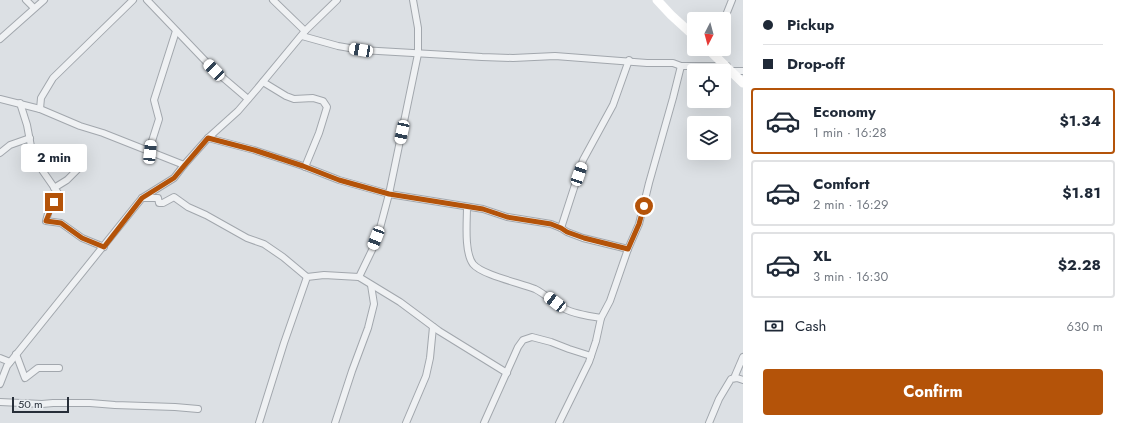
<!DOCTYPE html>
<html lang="en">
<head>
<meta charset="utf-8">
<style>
	:root { --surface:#fff; --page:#f2f2f3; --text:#1f2937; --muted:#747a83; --line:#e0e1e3; --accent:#b45309 }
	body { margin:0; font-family:Jost,sans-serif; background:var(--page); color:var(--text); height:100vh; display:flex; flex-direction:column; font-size:15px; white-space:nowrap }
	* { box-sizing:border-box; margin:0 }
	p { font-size:13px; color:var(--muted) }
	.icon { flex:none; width:22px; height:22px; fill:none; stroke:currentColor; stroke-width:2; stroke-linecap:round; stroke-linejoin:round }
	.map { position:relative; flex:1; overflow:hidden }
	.side { display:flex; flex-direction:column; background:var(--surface); width:380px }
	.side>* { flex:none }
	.top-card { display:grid; align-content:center; height:88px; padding:0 20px; background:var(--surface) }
	.needle { width:26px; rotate:186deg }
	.fabs { position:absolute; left:687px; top:12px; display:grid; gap:8px }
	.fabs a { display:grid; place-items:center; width:44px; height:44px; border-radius:4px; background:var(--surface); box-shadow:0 4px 16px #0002; font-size:20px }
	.scale { position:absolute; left:12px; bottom:10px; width:57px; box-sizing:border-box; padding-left:4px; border:2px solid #282f39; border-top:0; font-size:11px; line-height:14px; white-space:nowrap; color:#282f39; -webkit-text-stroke:3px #ebeff3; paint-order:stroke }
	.end { position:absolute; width:18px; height:18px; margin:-9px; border:5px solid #b45309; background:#fff; box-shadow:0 0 0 2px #fff }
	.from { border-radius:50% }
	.bubble { position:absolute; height:28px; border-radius:4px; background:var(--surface); box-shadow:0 4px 16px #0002; font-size:13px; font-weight:700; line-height:28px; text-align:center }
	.car { position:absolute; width:12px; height:24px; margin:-12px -6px; border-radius:5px; box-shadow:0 0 3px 1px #0007; background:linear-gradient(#fff 24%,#345 0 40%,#fff 0 76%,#345 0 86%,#fff 0) }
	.top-card b { display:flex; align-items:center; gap:14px; height:38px; font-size:15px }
	.top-card b+b { border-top:1px solid var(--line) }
	.top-card i { width:10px; height:10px; background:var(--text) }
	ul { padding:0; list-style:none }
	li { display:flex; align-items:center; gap:12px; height:66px; margin:0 8px 6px; padding:0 12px; border:2px solid var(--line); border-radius:4px }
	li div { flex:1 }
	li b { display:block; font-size:15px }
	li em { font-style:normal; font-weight:700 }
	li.selected { border-color:var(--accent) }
	li>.icon { width:36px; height:36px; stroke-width:1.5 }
	.pay { display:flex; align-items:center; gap:10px; height:44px; padding:0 20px; font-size:15px }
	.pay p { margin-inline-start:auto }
	.button { display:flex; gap:8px; margin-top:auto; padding:8px 20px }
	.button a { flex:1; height:46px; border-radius:4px; background:var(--accent); color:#fff; font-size:16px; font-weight:700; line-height:46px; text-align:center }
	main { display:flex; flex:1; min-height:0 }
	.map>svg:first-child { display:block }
</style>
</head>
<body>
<main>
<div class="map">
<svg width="743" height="423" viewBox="0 0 743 423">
	<rect width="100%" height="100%" fill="#dce0e4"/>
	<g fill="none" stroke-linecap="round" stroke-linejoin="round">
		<defs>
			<g id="street">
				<path d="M 26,0 L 34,8"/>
				<path d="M 147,0 L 214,70 L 248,99"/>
				<path d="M 273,0 L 305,31"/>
				<path d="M 724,20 L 732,0"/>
				<path d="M 302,36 L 338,46 L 361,50 L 482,57 L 513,58 L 555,56 L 647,63 L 673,63 L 681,66 L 727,66"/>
				<path d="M 0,39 L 44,0"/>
				<path d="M 731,71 L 743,71"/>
				<path d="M 263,82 L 286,96 L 294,99 L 313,98 L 323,101 L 327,107 L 319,133 L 305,167"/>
				<path d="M 0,99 L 40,109 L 80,126 L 103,133 L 184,165"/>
				<path d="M 20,103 L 27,125 L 33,157 L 58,193 L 49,210 L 46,221 L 61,223 L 82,238 L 104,247"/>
				<path d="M 40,109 L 41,98 L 53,78 L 133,0"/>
				<path d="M 208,138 L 254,150 L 303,166 L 339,180 L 389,194 L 483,209 L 507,217 L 551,224 L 561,228 L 567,232 L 583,238 L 628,249"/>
				<path d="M 150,152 L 152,141 L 159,119 L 154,100 L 176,31"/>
				<path d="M 0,153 L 10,145 L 30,138"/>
				<path d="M 54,188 L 67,180 L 78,169"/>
				<path d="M 142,198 L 158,198 L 159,203 L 163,203 L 174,197 L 188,207 L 206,215 L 247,238 L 264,244 L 283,257 L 307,277"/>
				<path d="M 467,207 C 467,221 464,252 473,264 C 482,275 520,283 535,289 C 545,294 553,302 563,308 C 574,314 588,316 601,318"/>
				<path d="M 561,228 L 583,160 L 613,105 L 629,60"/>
				<path d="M 359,277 L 373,248 L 380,228 L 389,194 L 418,54 L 418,28 L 413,0"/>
				<path d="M 16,354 L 25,378 L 38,368 L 59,368"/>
				<path d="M 0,358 L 10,362"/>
				<path d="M 734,378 L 743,357"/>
				<path d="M 0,384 L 7,366 L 142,198 L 174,178 L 184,165 L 208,138 L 238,111 L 257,89 L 305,31 L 337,0"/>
				<path d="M 0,402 L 42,404 L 53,403 L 90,403 L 115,405 L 175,407 L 198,409"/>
				<path d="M 259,423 L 284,343 L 307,277 L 324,275 L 359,277 L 400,302 L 439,331 L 507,373"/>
				<path d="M 335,423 L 352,371 L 368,328 L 374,304 L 371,285"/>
				<path d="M 406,423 L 426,376 L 430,358 L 433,327"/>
				<path d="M 484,423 L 518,347 L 523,340 L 532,337 L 551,342 L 569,349 L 591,356"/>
				<path d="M 559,423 L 589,362 L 596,341 L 601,318 L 610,301 L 628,249 L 639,224 L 649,183 L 673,98 L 681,66"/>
				<path d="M 709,423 L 719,399 L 731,379 L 737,378 L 743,380"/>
			</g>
		</defs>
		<use href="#street" stroke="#a2a7ad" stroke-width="8"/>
		<use href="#street" stroke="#eff1f3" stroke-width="6"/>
		<g stroke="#fff" stroke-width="9">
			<path d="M 657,0 L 671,15 L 694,36"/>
			<path d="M 708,49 L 743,83"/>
		</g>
	</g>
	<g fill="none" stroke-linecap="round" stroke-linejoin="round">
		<path stroke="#b45309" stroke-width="5" d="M 54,202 L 46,221 L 61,223 L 82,238 L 104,247 L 142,198 L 174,178 L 184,166 L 208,138 L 254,150 L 303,166 L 339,180 L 389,194 L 483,209 L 507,217 L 551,224 L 561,228 L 567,232 L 584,238 L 628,249 L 639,224 L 644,206"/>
	</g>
</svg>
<div class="fabs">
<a><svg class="needle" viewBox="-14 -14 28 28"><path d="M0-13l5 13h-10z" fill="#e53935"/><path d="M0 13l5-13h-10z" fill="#747a83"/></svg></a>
<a><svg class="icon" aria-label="locate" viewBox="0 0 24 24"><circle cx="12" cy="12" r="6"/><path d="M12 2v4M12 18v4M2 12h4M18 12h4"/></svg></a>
<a><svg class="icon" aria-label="layers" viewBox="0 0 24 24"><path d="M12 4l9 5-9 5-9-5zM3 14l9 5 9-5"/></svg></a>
</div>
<div class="scale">50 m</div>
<i class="end from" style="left:644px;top:206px"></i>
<i class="end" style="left:54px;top:202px"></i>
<div class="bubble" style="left:21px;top:144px;width:66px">2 min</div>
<i class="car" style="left:361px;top:50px;rotate:280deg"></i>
<i class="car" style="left:214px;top:70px;rotate:316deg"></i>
<i class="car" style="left:402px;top:132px;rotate:192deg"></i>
<i class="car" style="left:150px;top:152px;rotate:6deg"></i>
<i class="car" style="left:579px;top:174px;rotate:19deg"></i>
<i class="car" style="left:376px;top:238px;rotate:201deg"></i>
<i class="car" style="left:555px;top:302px;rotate:308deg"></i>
</div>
<section class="side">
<div class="top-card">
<b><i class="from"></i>Pickup</b>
<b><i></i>Drop-off</b>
</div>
<ul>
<li class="selected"><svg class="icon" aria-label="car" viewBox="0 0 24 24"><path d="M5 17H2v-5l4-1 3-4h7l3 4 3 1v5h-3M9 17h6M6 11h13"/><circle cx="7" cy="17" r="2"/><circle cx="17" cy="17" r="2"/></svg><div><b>Economy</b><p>1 min · 16:28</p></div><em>$1.34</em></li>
<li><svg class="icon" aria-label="car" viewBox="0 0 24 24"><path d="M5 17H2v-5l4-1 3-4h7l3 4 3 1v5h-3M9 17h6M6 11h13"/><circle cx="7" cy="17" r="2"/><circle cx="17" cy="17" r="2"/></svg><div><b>Comfort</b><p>2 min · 16:29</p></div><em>$1.81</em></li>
<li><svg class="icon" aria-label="car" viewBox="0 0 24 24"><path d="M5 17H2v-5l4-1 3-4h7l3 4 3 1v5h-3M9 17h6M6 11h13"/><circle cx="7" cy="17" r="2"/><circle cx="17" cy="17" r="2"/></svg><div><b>XL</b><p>3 min · 16:30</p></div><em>$2.28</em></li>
</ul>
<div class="pay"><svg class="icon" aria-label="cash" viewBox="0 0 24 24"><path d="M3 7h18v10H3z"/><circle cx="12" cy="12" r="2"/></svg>Cash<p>630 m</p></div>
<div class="button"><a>Confirm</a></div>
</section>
</main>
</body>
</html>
